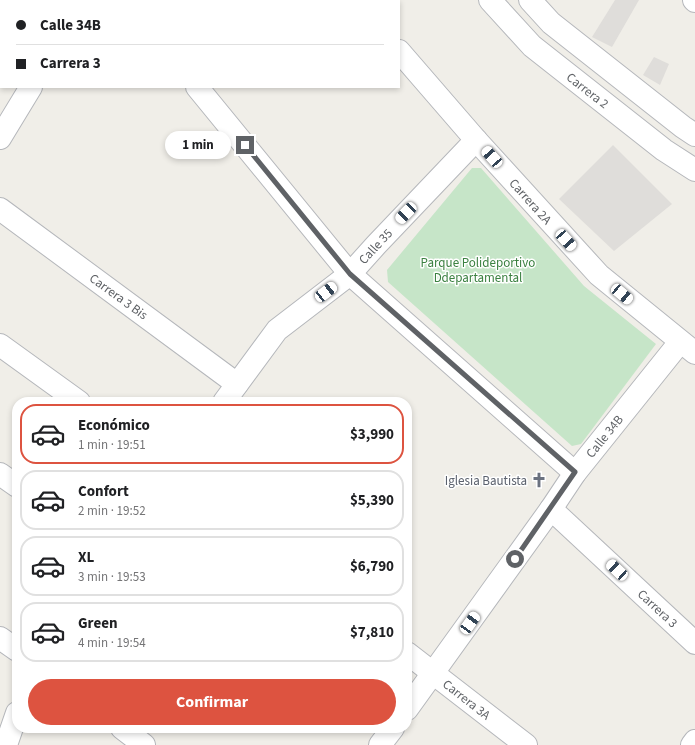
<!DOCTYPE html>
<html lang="es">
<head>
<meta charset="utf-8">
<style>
	:root { --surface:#fff; --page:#f2f2f2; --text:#202124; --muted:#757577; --line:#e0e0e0; --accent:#dd5340 }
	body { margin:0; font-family:"Source Sans 3",sans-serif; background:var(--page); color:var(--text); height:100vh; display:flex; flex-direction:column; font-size:15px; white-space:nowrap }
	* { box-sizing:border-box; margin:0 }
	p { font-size:13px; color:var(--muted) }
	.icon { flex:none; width:22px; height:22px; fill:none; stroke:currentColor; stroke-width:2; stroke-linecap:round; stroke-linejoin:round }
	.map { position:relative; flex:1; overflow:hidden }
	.side { position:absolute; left:12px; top:397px; width:400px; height:336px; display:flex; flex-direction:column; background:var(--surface); border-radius:16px; box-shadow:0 2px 6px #0003 }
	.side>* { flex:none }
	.guide { position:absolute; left:0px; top:0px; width:400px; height:88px; box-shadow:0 2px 6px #0003; display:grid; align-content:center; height:88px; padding:0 16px; background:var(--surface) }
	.end { position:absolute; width:18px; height:18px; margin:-9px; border:5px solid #5f6266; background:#fff; box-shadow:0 0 0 2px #fff }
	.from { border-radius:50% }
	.bubble { position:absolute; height:28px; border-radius:14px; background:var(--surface); box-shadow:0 2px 6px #0003; font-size:13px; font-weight:700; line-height:28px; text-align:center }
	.car { position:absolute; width:12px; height:24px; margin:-12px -6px; border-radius:5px; box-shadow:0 0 3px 1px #0007; background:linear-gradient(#fff 24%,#345 0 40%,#fff 0 76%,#345 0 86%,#fff 0) }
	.guide b { display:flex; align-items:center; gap:14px; height:38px; font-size:15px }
	.guide b+b { border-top:1px solid var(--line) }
	.guide i { width:10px; height:10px; background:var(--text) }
	ul { padding:7px 0 0; list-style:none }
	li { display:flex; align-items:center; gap:12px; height:60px; margin:0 8px 6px; padding:0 8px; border:2px solid var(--line); border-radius:16px }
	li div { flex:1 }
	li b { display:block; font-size:15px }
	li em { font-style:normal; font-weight:700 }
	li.on { border-color:var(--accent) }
	li>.icon { width:36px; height:36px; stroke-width:1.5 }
	.cta { display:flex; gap:8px; margin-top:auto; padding:8px 16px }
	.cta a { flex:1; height:46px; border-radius:24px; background:var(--accent); color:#fff; font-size:16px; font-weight:700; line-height:46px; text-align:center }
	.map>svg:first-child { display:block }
</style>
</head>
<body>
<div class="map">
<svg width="695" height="745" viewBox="0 0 695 745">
	<rect width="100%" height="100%" fill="#f0eee8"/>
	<g fill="#dfddda">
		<path d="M 615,0 L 639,0 L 612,47 L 592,37 Z"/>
		<path d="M 654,57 L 669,64 L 660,85 L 643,75 Z"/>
		<path d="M 613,145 L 672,204 L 614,251 L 559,199 Z"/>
	</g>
	<path fill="#c6e5c8" d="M 472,168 L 481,168 L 584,286 L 656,344 L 581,444 L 572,446 L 388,282 L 387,270 Z"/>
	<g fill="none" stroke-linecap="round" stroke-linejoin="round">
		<defs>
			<g id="minor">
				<path d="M 125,0 L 126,1"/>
				<path d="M 355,0 L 356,1"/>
				<path d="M 694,0 L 695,1"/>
				<path d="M 83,1 L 84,0"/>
				<path d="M 399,51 L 476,140 L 599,275 L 695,353"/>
				<path d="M 197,87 L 350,274 L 575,473"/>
				<path d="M 0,138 L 31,87"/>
				<path d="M 0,209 L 237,384"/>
				<path d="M 0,345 L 79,402"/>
				<path d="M 224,402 L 277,330 L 350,274 L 376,245 L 476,140"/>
				<path d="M 0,474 L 17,486"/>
				<path d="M 551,509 L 695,643"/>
				<path d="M 407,653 L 526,745"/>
				<path d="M 407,709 L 551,509 L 575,473 L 680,342"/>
				<path d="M 6,745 L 17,713"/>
				<path d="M 380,745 L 393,728"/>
				<path d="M 692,745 L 695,741"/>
			</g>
			<g id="tertiary">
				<path d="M 490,0 L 532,46 L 664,150 L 695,170"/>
				<path d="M 530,0 L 551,23 L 683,127 L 695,135"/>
			</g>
			<g id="secondary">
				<path d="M 0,638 L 17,650"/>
				<path d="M 122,728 L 144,745"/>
			</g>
		</defs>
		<use href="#minor" stroke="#b5b7bb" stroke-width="24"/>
		<use href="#tertiary" stroke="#b5b7bb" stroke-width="24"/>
		<use href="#secondary" stroke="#b4b6bb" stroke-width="24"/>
		<use href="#minor" stroke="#fff" stroke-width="22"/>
		<use href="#tertiary" stroke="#fff" stroke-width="22"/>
		<use href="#secondary" stroke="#fff" stroke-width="22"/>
	</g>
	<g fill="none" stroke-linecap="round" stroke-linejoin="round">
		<path stroke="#5f6266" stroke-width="5" d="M 245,145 L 350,274 L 575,472 L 515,559"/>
	</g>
	<defs>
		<symbol id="church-bare" viewBox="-9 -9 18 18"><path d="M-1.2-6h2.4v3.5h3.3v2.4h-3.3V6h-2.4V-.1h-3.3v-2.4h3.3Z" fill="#6b7280" stroke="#fff" stroke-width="2.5" paint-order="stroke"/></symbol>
	</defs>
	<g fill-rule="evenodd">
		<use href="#church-bare" x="528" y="469" width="22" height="22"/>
	</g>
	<g text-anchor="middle" stroke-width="3" stroke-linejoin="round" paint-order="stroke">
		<g font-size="13" fill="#5f6266" stroke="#fff">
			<text transform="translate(588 90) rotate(38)" y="5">Carrera 2</text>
			<text transform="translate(531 201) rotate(48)" y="5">Carrera 2A</text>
			<text transform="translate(375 246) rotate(-47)" y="5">Calle 35</text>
			<text transform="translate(119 296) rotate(36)" y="5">Carrera 3 Bis</text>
			<text transform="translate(604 436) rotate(-51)" y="5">Calle 34B</text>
			<text transform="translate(658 608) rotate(43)" y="5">Carrera 3</text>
			<text transform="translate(467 699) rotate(38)" y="5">Carrera 3A</text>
		</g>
		<g font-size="13" fill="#3b8141" stroke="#fff">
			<text x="478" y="267">Parque Polideportivo<tspan x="478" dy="15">Ddepartamental</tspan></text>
		</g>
		<g font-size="13" fill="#5b616d" stroke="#fff" text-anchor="end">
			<text x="527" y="485">Iglesia Bautista</text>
		</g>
	</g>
</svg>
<i class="end from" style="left:515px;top:559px"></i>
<i class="end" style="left:245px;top:145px"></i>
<div class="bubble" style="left:165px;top:131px;width:66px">1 min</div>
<i class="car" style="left:492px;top:157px;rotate:318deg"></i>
<i class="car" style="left:406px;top:213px;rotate:224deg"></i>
<i class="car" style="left:566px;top:240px;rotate:138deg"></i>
<i class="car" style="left:326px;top:292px;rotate:52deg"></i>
<i class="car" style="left:622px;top:294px;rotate:130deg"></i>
<i class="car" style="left:617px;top:570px;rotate:313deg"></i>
<i class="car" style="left:470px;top:623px;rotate:36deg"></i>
<div class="guide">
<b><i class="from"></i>Calle 34B</b>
<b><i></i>Carrera 3</b>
</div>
<section class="side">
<ul>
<li class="on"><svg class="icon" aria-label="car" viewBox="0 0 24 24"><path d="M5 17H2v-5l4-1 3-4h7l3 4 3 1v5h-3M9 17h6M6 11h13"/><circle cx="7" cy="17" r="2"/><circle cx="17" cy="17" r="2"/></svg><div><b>Económico</b><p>1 min · 19:51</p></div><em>$3,990</em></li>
<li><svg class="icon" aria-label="car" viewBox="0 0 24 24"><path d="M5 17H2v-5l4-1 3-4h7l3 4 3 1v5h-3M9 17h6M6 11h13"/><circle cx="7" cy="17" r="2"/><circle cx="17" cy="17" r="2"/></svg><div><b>Confort</b><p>2 min · 19:52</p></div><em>$5,390</em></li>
<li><svg class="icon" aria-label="car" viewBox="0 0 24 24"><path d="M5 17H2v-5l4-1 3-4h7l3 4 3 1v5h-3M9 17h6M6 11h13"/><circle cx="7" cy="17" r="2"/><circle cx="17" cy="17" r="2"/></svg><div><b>XL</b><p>3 min · 19:53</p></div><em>$6,790</em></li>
<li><svg class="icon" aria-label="car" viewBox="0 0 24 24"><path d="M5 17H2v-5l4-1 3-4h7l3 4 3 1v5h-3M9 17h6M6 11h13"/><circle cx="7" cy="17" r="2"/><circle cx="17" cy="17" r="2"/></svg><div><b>Green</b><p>4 min · 19:54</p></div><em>$7,810</em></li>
</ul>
<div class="cta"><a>Confirmar</a></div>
</section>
</div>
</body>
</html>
